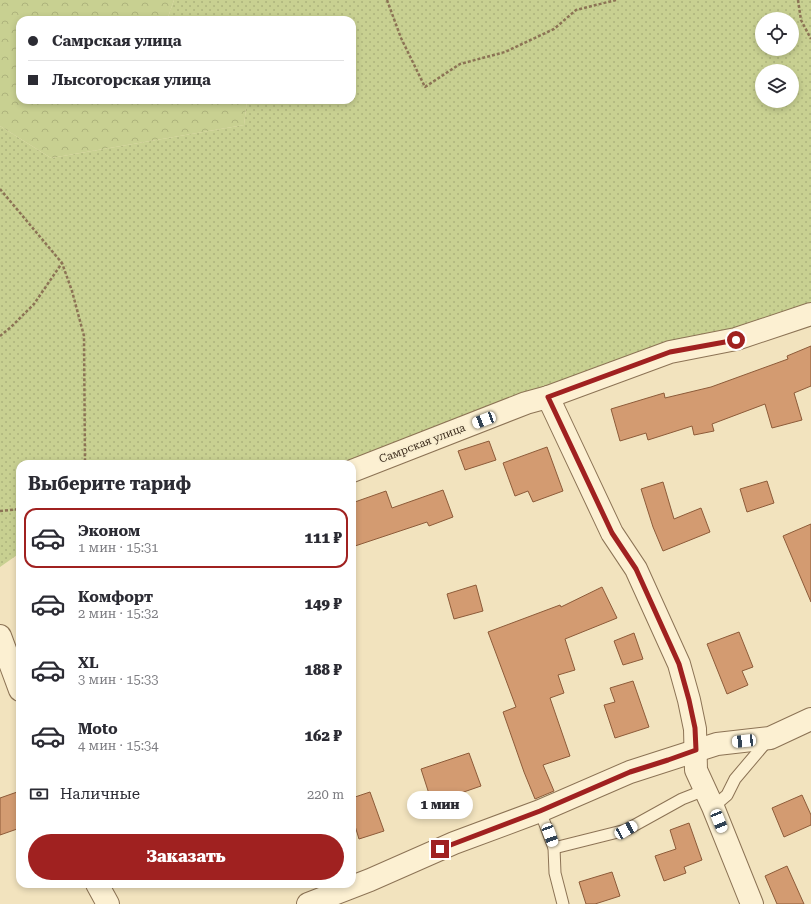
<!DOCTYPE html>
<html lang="ru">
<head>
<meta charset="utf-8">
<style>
	:root { --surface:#fff; --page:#f7f7f7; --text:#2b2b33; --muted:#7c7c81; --line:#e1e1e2; --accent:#a02120 }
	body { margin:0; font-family:"Roboto Serif",serif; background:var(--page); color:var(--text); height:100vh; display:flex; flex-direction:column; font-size:15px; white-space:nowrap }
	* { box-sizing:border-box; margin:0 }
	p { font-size:13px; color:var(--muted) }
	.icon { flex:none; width:22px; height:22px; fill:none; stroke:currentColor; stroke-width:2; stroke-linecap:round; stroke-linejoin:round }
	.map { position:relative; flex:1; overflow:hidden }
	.side { position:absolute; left:16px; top:460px; width:340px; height:428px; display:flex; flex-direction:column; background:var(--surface); border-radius:12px; box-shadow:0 2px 6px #0003 }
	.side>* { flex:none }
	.hud { position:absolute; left:16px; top:16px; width:340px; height:88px; border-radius:12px; box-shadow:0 2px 6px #0003; display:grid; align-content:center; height:88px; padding:0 12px; background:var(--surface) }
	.controls { position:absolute; left:755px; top:12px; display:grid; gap:8px }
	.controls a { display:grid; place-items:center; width:44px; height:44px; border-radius:50%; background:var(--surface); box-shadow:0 2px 6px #0003; font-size:20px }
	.end { position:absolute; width:18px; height:18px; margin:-9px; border:5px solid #a02120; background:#fff; box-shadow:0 0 0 2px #fff }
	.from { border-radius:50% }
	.bubble { position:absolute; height:28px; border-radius:14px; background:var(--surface); box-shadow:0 2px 6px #0003; font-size:13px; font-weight:800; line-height:28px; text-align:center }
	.car { position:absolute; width:12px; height:24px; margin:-12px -6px; border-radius:5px; box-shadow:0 0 3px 1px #0007; background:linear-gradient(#fff 24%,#345 0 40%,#fff 0 76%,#345 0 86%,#fff 0) }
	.hud b { display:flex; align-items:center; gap:14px; height:38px; font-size:15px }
	.hud b+b { border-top:1px solid var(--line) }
	.hud i { width:10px; height:10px; background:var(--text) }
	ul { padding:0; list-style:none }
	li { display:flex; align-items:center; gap:12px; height:60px; margin:0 8px 6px; padding:0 4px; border:2px solid transparent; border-radius:12px }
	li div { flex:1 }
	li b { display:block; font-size:15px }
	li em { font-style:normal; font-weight:800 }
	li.on { border-color:var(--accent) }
	li>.icon { width:36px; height:36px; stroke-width:1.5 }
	h2 { padding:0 12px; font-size:18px; line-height:48px }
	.pay { display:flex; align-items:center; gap:10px; height:44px; padding:0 12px; font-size:15px }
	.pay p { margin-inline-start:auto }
	.primary-button { display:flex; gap:8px; margin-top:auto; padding:8px 12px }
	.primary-button a { flex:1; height:46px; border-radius:24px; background:var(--accent); color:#fff; font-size:16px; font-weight:800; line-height:46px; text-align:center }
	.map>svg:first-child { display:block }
</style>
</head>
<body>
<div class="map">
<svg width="811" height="904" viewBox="0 0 811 904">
	<defs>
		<pattern id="green-dots" width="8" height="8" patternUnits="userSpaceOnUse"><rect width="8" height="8" fill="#c8d091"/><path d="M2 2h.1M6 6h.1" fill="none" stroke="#adb37c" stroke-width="1.8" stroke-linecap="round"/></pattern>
		<pattern id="forest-crowns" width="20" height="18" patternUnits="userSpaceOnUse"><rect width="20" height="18" fill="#c8d091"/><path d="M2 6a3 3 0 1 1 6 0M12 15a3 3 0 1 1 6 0" fill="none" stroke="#adb37c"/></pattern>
	</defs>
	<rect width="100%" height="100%" fill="#f2e3be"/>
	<path fill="url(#green-dots)" fill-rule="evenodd" d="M 174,0 L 811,0 L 811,306 L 351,464 L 20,464 L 20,553 L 0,567 L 0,126 L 51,158 L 244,125 L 247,100 L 352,100 L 352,20 L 167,20 ZM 762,19 L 792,19 L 792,49 L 762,49 ZM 762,71 L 792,71 L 792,101 L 762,101 Z"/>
	<path fill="url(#forest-crowns)" d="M 0,0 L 174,0 L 167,20 L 20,20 L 20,100 L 247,100 L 244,125 L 51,158 L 0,126 Z"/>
	<g fill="#d39b71" stroke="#8d5b39">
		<path d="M 811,346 L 811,386 L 794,393 L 802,420 L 772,428 L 765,404 L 712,424 L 714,431 L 694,435 L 692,426 L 648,440 L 646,433 L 620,441 L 611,409 L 664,393 L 665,398 L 711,387 L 788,359 L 787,356 Z"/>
		<path d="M 489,441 L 496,460 L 465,470 L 458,451 Z"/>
		<path d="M 547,447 L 563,491 L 533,502 L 528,491 L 515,496 L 503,463 Z"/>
		<path d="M 767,481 L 774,503 L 747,512 L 740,489 Z"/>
		<path d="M 663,482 L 674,519 L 701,508 L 710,532 L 663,551 L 653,527 L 641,489 Z"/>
		<path d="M 443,490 L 453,517 L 429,526 L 427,522 L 352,547 L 352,503 L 386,491 L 392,508 Z"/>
		<path d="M 811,524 L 811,602 L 783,536 Z"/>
		<path d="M 476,585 L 483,611 L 454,619 L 447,594 Z"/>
		<path d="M 602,587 L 617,618 L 565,639 L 575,670 L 558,675 L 564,693 L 550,698 L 570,756 L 543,765 L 554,791 L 535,799 L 524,772 L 503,712 L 516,707 L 488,632 L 560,605 L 561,607 Z"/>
		<path d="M 739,632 L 753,667 L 742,671 L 748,685 L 727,694 L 707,644 Z"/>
		<path d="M 634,633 L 643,659 L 623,665 L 614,641 Z"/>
		<path d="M 633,681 L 649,727 L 615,738 L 604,705 L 615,702 L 610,688 Z"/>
		<path d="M 469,753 L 481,786 L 432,803 L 421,769 Z"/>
		<path d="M 20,791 L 20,828 L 0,835 L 0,798 Z"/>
		<path d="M 370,792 L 384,831 L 359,839 L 352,816 L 352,798 Z"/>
		<path d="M 802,795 L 811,815 L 811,825 L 784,837 L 772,808 Z"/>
		<path d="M 689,823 L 702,860 L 684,867 L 686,873 L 664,881 L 655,856 L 676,849 L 670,830 Z"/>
		<path d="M 787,866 L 804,904 L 777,904 L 765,876 Z"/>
		<path d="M 612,872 L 620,896 L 595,904 L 586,904 L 579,882 Z"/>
	</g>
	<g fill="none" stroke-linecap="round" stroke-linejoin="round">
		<defs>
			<g id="service">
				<path d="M 713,807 L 727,795 L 735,779 L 768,740"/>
				<path d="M 540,811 L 554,848 L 555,873 L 563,904"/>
				<path d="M 554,848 L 626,830 L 682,799 L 705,790"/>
			</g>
			<g id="minor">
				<path d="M 548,397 L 612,533 L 636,569 L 679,664 L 689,700 L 695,729 L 696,770 L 713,807 L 752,904"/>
				<path d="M 352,471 L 526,403 L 548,397 L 670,352 L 736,339 L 811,314"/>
				<path d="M 0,636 L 20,690"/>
				<path d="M 97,884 L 108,904"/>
				<path d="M 308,904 L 370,880 L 454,843 L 540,811 L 630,772 L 717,744 L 770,738 L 811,719"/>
			</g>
		</defs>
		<use href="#service" stroke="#8c7355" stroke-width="13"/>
		<use href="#minor" stroke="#8c7355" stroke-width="24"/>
		<g stroke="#8c7355" stroke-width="2.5" stroke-dasharray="3 2" stroke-linecap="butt">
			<path d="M 387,0 L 401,38 L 425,87 L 460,64 L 505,52 L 554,29 L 576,10 L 616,0"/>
			<path d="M 798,0 L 801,20 L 811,39"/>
			<path d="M 0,189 L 62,263"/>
			<path d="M 0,336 L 11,327 L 34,304 L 62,263 L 72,291 L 84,336 L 85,464"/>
			<path d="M 0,511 L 20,509"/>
		</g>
		<use href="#service" stroke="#fcf0d2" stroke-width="11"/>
		<use href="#minor" stroke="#fcf0d2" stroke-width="22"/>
	</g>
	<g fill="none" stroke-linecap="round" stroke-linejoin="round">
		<path stroke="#a02120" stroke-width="5" d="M 440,849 L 540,811 L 630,772 L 668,760 L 696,750 L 695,728 L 689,700 L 679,664 L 636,569 L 612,533 L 548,397 L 670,352 L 736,340"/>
	</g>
	<g text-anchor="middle" stroke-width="3.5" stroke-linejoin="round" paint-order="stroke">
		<g font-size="11" fill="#3a2a1b" stroke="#f8edcf">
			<text transform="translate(422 443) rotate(-21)" y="4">Самрская улица</text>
		</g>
	</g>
</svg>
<div class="controls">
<a><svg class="icon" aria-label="locate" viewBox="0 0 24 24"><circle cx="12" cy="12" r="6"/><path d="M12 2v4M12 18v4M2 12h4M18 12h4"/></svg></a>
<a><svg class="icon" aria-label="layers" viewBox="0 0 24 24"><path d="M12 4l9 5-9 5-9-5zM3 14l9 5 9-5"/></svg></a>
</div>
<i class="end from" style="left:736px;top:340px"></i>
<i class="end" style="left:440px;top:849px"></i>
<div class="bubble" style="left:407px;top:791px;width:66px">1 мин</div>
<i class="car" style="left:484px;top:420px;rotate:249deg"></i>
<i class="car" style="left:744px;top:741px;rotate:264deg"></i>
<i class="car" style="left:719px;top:821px;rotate:158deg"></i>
<i class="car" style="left:626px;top:830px;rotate:61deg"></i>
<i class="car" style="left:550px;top:835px;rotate:160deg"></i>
<div class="hud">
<b><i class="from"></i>Самрская улица</b>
<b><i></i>Лысогорская улица</b>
</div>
<section class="side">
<h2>Выберите тариф</h2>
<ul>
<li class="on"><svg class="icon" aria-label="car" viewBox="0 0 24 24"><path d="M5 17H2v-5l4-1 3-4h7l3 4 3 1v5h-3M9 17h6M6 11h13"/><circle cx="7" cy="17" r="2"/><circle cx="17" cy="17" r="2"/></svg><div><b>Эконом</b><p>1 мин · 15:31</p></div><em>111 ₽</em></li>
<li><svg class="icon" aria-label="car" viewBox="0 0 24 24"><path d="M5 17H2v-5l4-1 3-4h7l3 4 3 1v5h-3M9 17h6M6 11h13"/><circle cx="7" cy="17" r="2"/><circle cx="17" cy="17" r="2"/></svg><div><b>Комфорт</b><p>2 мин · 15:32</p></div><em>149 ₽</em></li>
<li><svg class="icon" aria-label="car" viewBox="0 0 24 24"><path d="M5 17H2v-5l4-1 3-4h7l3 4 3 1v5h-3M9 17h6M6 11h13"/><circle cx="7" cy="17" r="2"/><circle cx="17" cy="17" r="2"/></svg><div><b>XL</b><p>3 мин · 15:33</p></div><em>188 ₽</em></li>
<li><svg class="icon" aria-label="car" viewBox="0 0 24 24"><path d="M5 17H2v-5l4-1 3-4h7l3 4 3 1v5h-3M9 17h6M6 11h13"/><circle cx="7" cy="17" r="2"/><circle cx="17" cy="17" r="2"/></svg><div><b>Moto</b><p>4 мин · 15:34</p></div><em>162 ₽</em></li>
</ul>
<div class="pay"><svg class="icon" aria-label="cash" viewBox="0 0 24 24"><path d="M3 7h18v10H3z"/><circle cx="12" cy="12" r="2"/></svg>Наличные<p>220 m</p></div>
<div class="primary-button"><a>Заказать</a></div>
</section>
</div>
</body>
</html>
